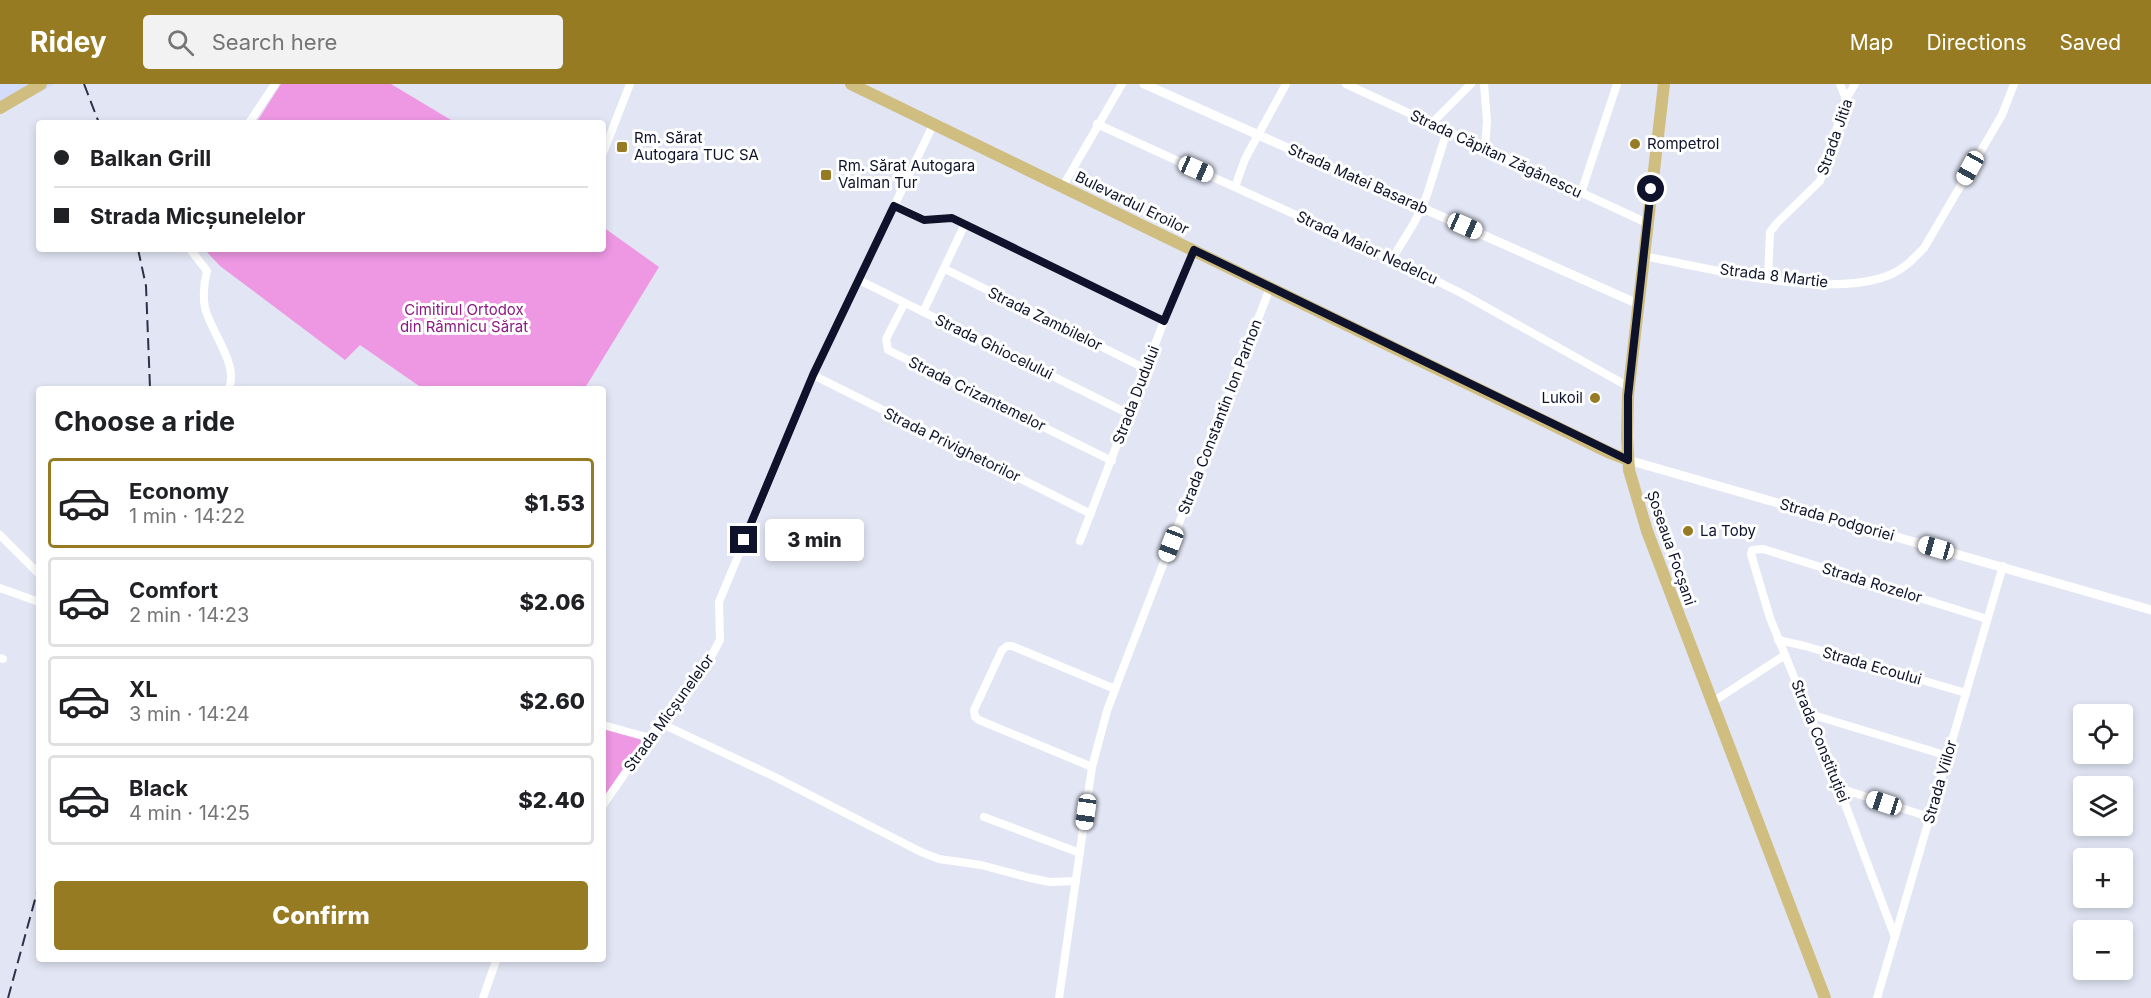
<!DOCTYPE html>
<html lang="en">
<head>
<meta charset="utf-8">
<style>
	:root { --surface:#fff; --page:#f2f2f2; --text:#202124; --muted:#757577; --line:#e0e0e0; --accent:#967b23 }
	body { margin:0; font-family:Inter,sans-serif; background:var(--page); color:var(--text); height:100vh; display:flex; flex-direction:column; font-size:22px; white-space:nowrap }
	* { box-sizing:border-box; margin:0 }
	p { font-size:20px; color:var(--muted) }
	.icon { flex:none; width:33px; height:33px; fill:none; stroke:currentColor; stroke-width:2; stroke-linecap:round; stroke-linejoin:round }
	.map { position:relative; flex:1; overflow:hidden }
	.drawer { position:absolute; left:36px; top:302px; width:570px; height:576px; display:flex; flex-direction:column; background:var(--surface); border-radius:6px; box-shadow:0 3px 9px #0003 }
	.drawer>* { flex:none }
	.top-card { position:absolute; left:36px; top:36px; width:570px; height:132px; border-radius:6px; box-shadow:0 3px 9px #0003; display:grid; align-content:center; height:132px; padding:0 18px; background:var(--surface) }
	.controls { position:absolute; left:2073px; top:620px; display:grid; gap:12px }
	.controls a { display:grid; place-items:center; width:60px; height:60px; border-radius:6px; background:var(--surface); box-shadow:0 3px 9px #0003; font-size:30px }
	.end { position:absolute; width:27px; height:27px; margin:-14px; border:8px solid #0e132b; background:#fff; box-shadow:0 0 0 3px #fff }
	.from { border-radius:50% }
	.bubble { position:absolute; height:42px; border-radius:6px; background:var(--surface); box-shadow:0 3px 9px #0003; font-size:20px; font-weight:800; line-height:42px; text-align:center }
	.car { position:absolute; width:18px; height:36px; margin:-18px -9px; border-radius:8px; box-shadow:0 0 4px 2px #0007; background:linear-gradient(#fff 24%,#345 0 40%,#fff 0 76%,#345 0 86%,#fff 0) }
	.top-card b { display:flex; align-items:center; gap:21px; height:57px; font-size:22px }
	.top-card b+b { border-top:2px solid var(--line) }
	.top-card i { width:15px; height:15px; background:var(--text) }
	ul { padding:0; list-style:none }
	li { display:flex; align-items:center; gap:18px; height:90px; margin:0 12px 9px; padding:0 6px; border:3px solid var(--line); border-radius:6px }
	li div { flex:1 }
	li b { display:block; font-size:22px }
	li em { font-style:normal; font-weight:800 }
	li.selected { border-color:var(--accent) }
	li>.icon { width:54px; height:54px; stroke-width:1.5 }
	h2 { padding:0 18px; font-size:27px; line-height:72px }
	.action { display:flex; gap:12px; margin-top:auto; padding:12px 18px }
	.action a { flex:1; height:69px; border-radius:6px; background:var(--accent); color:#fff; font-size:24px; font-weight:800; line-height:69px; text-align:center }
	header { display:flex; align-items:center; gap:36px; box-sizing:border-box; height:84px; padding:0 30px; background:var(--accent); color:#fff }
	header strong { font-size:28px }
	nav { display:flex; gap:33px; margin-inline-start:auto; font-size:21px }
	.search { width:420px; height:54px; background:var(--page); display:flex; align-items:center; gap:15px; box-sizing:border-box; padding:0 21px; border-radius:6px; color:var(--muted); font-size:22px }
	.map>svg:first-child { display:block }
</style>
</head>
<body>
<header>
<strong>Ridey</strong>
<div class="search"><svg class="icon" aria-label="search" viewBox="0 0 24 24"><circle cx="10" cy="10" r="6"/><path d="M15 15l6 6"/></svg>Search here</div>
<nav><a>Map</a><a>Directions</a><a>Saved</a></nav>
</header>
<div class="map">
<svg width="2151" height="914" viewBox="0 0 2151 914">
	<rect width="100%" height="100%" fill="#e2e6f4"/>
	<path fill="#d3dcfa" d="M 0,0 L 55,0 L 0,30 Z"/>
	<g fill="#ee98e3">
		<path d="M 281,0 L 391,0 L 456,39 L 256,39 Z"/>
		<path d="M 603,143 L 659,183 L 585,304 L 422,304 L 360,261 L 345,276 L 220,182 L 204,165 L 603,165 Z"/>
		<path d="M 603,641 L 650,654 L 603,721 Z"/>
	</g>
	<g fill="none" stroke-linecap="round" stroke-linejoin="round">
		<g stroke="#fff" stroke-width="8">
			<path d="M 1346,0 L 1647,139"/>
			<path d="M 1484,0 L 1487,37 L 1485,65"/>
			<path d="M 1840,0 L 1846,15"/>
			<path d="M 249,39 L 275,0"/>
			<path d="M 1432,39 L 1471,0"/>
			<path d="M 1097,40 L 1392,175 L 1461,209 L 1629,303"/>
			<path d="M 603,69 L 630,0"/>
			<path d="M 1063,102 L 1122,0"/>
			<path d="M 1235,103 L 1245,75 L 1286,0"/>
			<path d="M 1581,109 L 1617,0"/>
			<path d="M 894,121 L 924,136 L 952,134 L 1164,237"/>
			<path d="M 190,165 L 207,187 C 204,198 203,213 205,224 C 211,248 239,281 229,304"/>
			<path d="M 1643,172 C 1710,184 1830,217 1892,190 C 1905,184 1914,174 1924,164 L 2002,31 L 2014,0"/>
			<path d="M 1392,175 L 1414,139 L 1426,114 L 1447,47"/>
			<path d="M 945,185 L 1146,285"/>
			<path d="M 1768,194 L 1770,148 L 1777,139 L 1820,97 L 1846,15 L 1855,0"/>
			<path d="M 859,196 L 1129,330"/>
			<path d="M 904,220 L 886,255 L 888,266 L 1112,377"/>
			<path d="M 923,228 L 965,140"/>
			<path d="M 813,291 L 1091,430"/>
			<path d="M 0,451 L 39,490"/>
			<path d="M 1080,457 L 1164,237 L 1194,166"/>
			<path d="M 0,504 L 39,518"/>
			<path d="M 1778,556 L 1805,562 L 1966,609"/>
			<path d="M 0,574 L 3,575"/>
			<path d="M 1711,619 L 1785,571"/>
			<path d="M 1810,630 L 1948,672"/>
			<path d="M 660,639 L 773,692 L 921,768 L 939,775 L 981,781 L 1030,794 L 1050,798 L 1076,797"/>
			<path d="M 603,641 L 650,654"/>
			<path d="M 1092,683 L 979,636 L 975,633 L 974,626 L 1002,566 L 1007,562 L 1012,562 L 1115,605"/>
			<path d="M 1839,704 L 1929,733"/>
			<path d="M 603,721 L 668,627 L 705,584 L 720,556 L 719,518 L 813,291 L 934,39"/>
			<path d="M 984,733 L 1080,769"/>
			<path d="M 1895,853 L 1839,704 L 1770,534 L 1751,470 L 1752,466 L 1763,465 L 1987,535"/>
			<path d="M 483,914 L 497,874"/>
			<path d="M 1059,914 L 1092,683 L 1107,627 L 1120,592 L 1270,204"/>
			<path d="M 1877,914 L 2003,482"/>
		</g>
		<g stroke="#fff" stroke-width="9">
			<path d="M 1144,0 L 1638,220"/>
			<path d="M 1628,376 L 2151,526"/>
		</g>
		<g stroke="#d0bd80" stroke-width="12">
			<path d="M 851,0 L 1610,369 L 1628,376"/>
			<path d="M 1664,0 L 1628,311 L 1627,353 L 1629,386 L 1647,447 L 1825,914"/>
			<path d="M 0,24 L 41,0"/>
		</g>
		<g stroke="#2c3148" stroke-width="2" stroke-dasharray="12 6" stroke-linecap="butt">
			<path d="M 84,0 L 99,39"/>
			<path d="M 138,165 L 146,202 L 150,304"/>
			<path d="M 8,914 L 39,801"/>
		</g>
	</g>
	<g fill="none" stroke-linecap="round" stroke-linejoin="round">
		<path stroke="#0e132b" stroke-width="8" d="M 744,456 L 813,291 L 894,122 L 924,136 L 952,134 L 1164,237 L 1194,166 L 1628,376 L 1628,312 L 1651,105"/>
	</g>
	<g fill="#967b23" stroke="#fff" stroke-width="2">
		<circle cx="1635" cy="60" r="6"/>
		<rect x="616" y="57" width="12" height="12" rx="3"/>
		<rect x="820" y="85" width="12" height="12" rx="3"/>
		<circle cx="1595" cy="314" r="6"/>
		<circle cx="1688" cy="447" r="6"/>
	</g>
	<g text-anchor="middle" stroke-width="6" stroke-linejoin="round" paint-order="stroke">
		<g font-size="15" fill="#0e132b" stroke="#fff">
			<text transform="translate(1835 53) rotate(-71)" y="5">Strada Jitia</text>
			<text transform="translate(1496 70) rotate(25)" y="5">Strada Căpitan Zăgănescu</text>
			<text transform="translate(1358 95) rotate(24)" y="5">Strada Matei Basarab</text>
			<text transform="translate(1132 119) rotate(26)" y="5">Bulevardul Eroilor</text>
			<text transform="translate(1367 164) rotate(25)" y="5">Strada Maior Nedelcu</text>
			<text transform="translate(1774 192) rotate(7)" y="5">Strada 8 Martie</text>
			<text transform="translate(1045 235) rotate(26)" y="5">Strada Zambilelor</text>
			<text transform="translate(994 263) rotate(26)" y="5">Strada Ghiocelului</text>
			<text transform="translate(977 310) rotate(26)" y="5">Strada Crizantemelor</text>
			<text transform="translate(1136 311) rotate(-69)" y="5">Strada Dudului</text>
			<text transform="translate(1220 333) rotate(-69)" y="5">Strada Constantin Ion Parhon</text>
			<text transform="translate(952 361) rotate(26)" y="5">Strada Privighetorilor</text>
			<text transform="translate(1837 436) rotate(16)" y="5">Strada Podgoriei</text>
			<text transform="translate(1671 464) rotate(71)" y="5">Șoseaua Focșani</text>
			<text transform="translate(1872 499) rotate(17)" y="5">Strada Rozelor</text>
			<text transform="translate(1872 582) rotate(16)" y="5">Strada Ecoului</text>
			<text transform="translate(669 629) rotate(-54)" y="5">Strada Micșunelelor</text>
			<text transform="translate(1820 657) rotate(68)" y="5">Strada Constituției</text>
			<text transform="translate(1940 698) rotate(-74)" y="5">Strada Viilor</text>
		</g>
		<g font-size="15" fill="#0e132b" stroke="#fff" text-anchor="start">
			<text x="634" y="59">Rm. Sărat<tspan x="634" dy="17">Autogara TUC SA</tspan></text>
			<text x="1647" y="65">Rompetrol</text>
			<text x="838" y="87">Rm. Sărat Autogara<tspan x="838" dy="17">Valman Tur</tspan></text>
			<text x="1583" y="319" text-anchor="end">Lukoil</text>
			<text x="1700" y="452">La Toby</text>
		</g>
		<g font-size="15" fill="#8b1a82" stroke="#fff">
			<text x="464" y="231">Cimitirul Ortodox<tspan x="464" dy="17">din Râmnicu Sărat</tspan></text>
		</g>
	</g>
</svg>
<div class="controls">
<a><svg class="icon" aria-label="locate" viewBox="0 0 24 24"><circle cx="12" cy="12" r="6"/><path d="M12 2v4M12 18v4M2 12h4M18 12h4"/></svg></a>
<a><svg class="icon" aria-label="layers" viewBox="0 0 24 24"><path d="M12 4l9 5-9 5-9-5zM3 14l9 5 9-5"/></svg></a>
<a>+</a>
<a>−</a>
</div>
<i class="end from" style="left:1651px;top:105px"></i>
<i class="end" style="left:744px;top:456px"></i>
<div class="bubble" style="left:765px;top:435px;width:99px">3 min</div>
<i class="car" style="left:1970px;top:84px;rotate:209deg"></i>
<i class="car" style="left:1196px;top:85px;rotate:114deg"></i>
<i class="car" style="left:1465px;top:142px;rotate:114deg"></i>
<i class="car" style="left:1171px;top:460px;rotate:201deg"></i>
<i class="car" style="left:1936px;top:464px;rotate:286deg"></i>
<i class="car" style="left:1884px;top:719px;rotate:288deg"></i>
<i class="car" style="left:1086px;top:728px;rotate:188deg"></i>
<div class="top-card">
<b><i class="from"></i>Balkan Grill</b>
<b><i></i>Strada Micșunelelor</b>
</div>
<section class="drawer">
<h2>Choose a ride</h2>
<ul>
<li class="selected"><svg class="icon" aria-label="car" viewBox="0 0 24 24"><path d="M5 17H2v-5l4-1 3-4h7l3 4 3 1v5h-3M9 17h6M6 11h13"/><circle cx="7" cy="17" r="2"/><circle cx="17" cy="17" r="2"/></svg><div><b>Economy</b><p>1 min · 14:22</p></div><em>$1.53</em></li>
<li><svg class="icon" aria-label="car" viewBox="0 0 24 24"><path d="M5 17H2v-5l4-1 3-4h7l3 4 3 1v5h-3M9 17h6M6 11h13"/><circle cx="7" cy="17" r="2"/><circle cx="17" cy="17" r="2"/></svg><div><b>Comfort</b><p>2 min · 14:23</p></div><em>$2.06</em></li>
<li><svg class="icon" aria-label="car" viewBox="0 0 24 24"><path d="M5 17H2v-5l4-1 3-4h7l3 4 3 1v5h-3M9 17h6M6 11h13"/><circle cx="7" cy="17" r="2"/><circle cx="17" cy="17" r="2"/></svg><div><b>XL</b><p>3 min · 14:24</p></div><em>$2.60</em></li>
<li><svg class="icon" aria-label="car" viewBox="0 0 24 24"><path d="M5 17H2v-5l4-1 3-4h7l3 4 3 1v5h-3M9 17h6M6 11h13"/><circle cx="7" cy="17" r="2"/><circle cx="17" cy="17" r="2"/></svg><div><b>Black</b><p>4 min · 14:25</p></div><em>$2.40</em></li>
</ul>
<div class="action"><a>Confirm</a></div>
</section>
</div>
</body>
</html>
